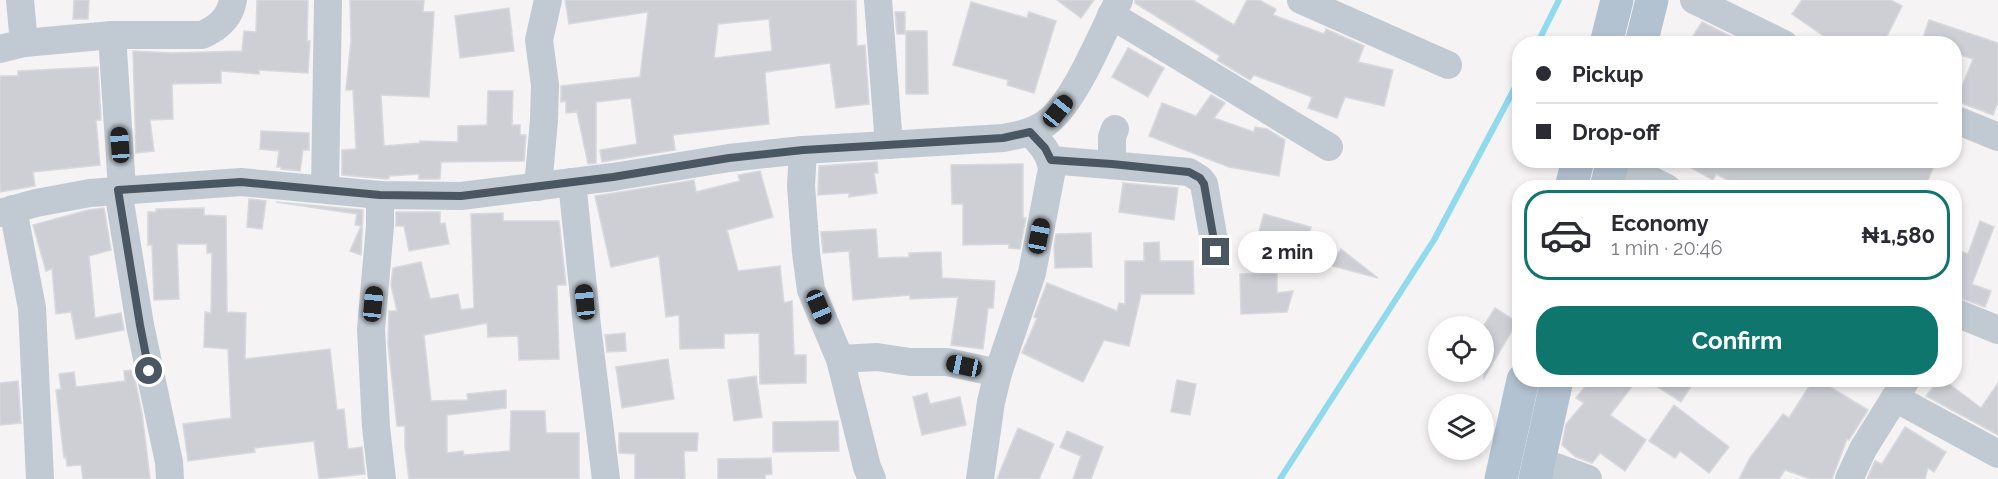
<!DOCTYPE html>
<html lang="en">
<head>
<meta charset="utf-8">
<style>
	:root { --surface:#fff; --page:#f2f2f3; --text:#2b2b33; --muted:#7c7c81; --line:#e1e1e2; --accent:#0f766e }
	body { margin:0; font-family:Raleway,sans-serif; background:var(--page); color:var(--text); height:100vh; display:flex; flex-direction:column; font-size:22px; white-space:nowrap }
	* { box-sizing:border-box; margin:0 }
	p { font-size:20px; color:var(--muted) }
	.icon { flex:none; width:33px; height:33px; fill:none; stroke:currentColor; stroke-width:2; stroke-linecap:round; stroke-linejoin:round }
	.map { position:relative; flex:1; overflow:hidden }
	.details { position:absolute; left:1512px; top:180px; width:450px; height:207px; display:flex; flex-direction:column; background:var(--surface); border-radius:24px; box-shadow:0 3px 9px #0003 }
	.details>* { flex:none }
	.banner { position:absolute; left:1512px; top:36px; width:450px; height:132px; border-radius:24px; box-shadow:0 3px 9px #0003; display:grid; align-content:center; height:132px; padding:0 24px; background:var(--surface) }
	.fabs { position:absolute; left:1428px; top:316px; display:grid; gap:12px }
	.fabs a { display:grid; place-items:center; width:66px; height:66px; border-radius:50%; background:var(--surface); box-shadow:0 3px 9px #0003; font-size:30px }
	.end { position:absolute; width:27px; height:27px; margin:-14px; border:8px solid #4a5661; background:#fff; box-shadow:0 0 0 3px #fff }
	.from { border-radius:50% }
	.bubble { position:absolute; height:42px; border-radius:21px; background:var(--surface); box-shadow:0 3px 9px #0003; font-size:20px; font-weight:700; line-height:42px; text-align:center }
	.car { position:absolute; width:18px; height:36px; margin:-18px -9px; border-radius:8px; box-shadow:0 0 4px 2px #0007; background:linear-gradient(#222 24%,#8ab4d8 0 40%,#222 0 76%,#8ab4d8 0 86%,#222 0) }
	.banner b { display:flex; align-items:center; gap:21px; height:57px; font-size:22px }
	.banner b+b { border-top:2px solid var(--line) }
	.banner i { width:15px; height:15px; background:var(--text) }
	ul { padding:10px 0 0; list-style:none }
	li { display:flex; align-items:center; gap:18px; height:90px; margin:0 12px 9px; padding:0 12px; border:3px solid transparent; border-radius:24px }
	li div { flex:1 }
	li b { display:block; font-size:22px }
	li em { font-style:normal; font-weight:700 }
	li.current { border-color:var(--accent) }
	li>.icon { width:54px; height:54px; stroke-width:1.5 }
	.button { display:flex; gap:12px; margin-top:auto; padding:12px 24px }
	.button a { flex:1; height:69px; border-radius:24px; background:var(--accent); color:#fff; font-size:24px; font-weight:700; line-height:69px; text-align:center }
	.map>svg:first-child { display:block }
</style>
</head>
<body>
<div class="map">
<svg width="1998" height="479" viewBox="0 0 1998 479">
	<rect width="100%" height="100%" fill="#f5f3f3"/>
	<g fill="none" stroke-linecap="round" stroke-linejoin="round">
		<g stroke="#90daee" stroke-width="6">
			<path d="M 1537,44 L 1559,0"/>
			<path d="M 1280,479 L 1434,240 L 1520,78"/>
		</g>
	</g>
	<g fill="#cdcfd5" stroke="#d7d9de" stroke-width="1.5" fill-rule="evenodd">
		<path d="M 74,0 L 89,0 L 88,19 L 73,19 Z"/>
		<path d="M 257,0 L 308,0 L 307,41 L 310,41 L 308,73 L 259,70 L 259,74 L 221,71 L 221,83 L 172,84 L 173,119 L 150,120 L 154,151 L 136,153 L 133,51 L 172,53 L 242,51 L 244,31 L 256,32 Z"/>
		<path d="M 350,0 L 424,0 L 423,12 L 434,12 L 429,97 L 381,95 L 384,146 L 420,143 L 420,141 L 458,142 L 458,126 L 487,125 L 488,91 L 513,91 L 512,125 L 520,125 L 520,135 L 526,135 L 524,161 L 441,162 L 440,179 L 419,179 L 419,174 L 389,176 L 389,178 L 387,179 L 342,175 L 342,150 L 356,149 L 353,90 L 346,90 L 351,40 Z"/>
		<path d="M 565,0 L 856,0 L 857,46 L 865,45 L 869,104 L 836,108 L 830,63 L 766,72 L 765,73 L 769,124 L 673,135 L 675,150 L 602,162 L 600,150 L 637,144 L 631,98 L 596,102 L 596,163 L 588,164 L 577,112 L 566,113 L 566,101 L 561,102 L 561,86 L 640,77 L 648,12 L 569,24 ZM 769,19 L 772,51 L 714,58 L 718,24 Z"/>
		<path d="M 1057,0 L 1094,0 L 1081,18 Z"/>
		<path d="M 1135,0 L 1193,0 L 1234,25 L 1247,0 L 1259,0 L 1276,9 L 1273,15 L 1324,34 L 1326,29 L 1364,46 L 1358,62 L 1393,70 L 1384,106 L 1345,97 L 1337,118 L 1308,108 L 1312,97 L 1254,75 L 1250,80 L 1217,60 L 1220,56 L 1135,3 Z"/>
		<path d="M 1802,0 L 1891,0 L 1902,6 L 1883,44 L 1835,44 L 1792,14 Z"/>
		<path d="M 971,2 L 1027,18 L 1029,12 L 1056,21 L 1034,93 L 1007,85 L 1008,80 L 953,65 Z"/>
		<path d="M 509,8 L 514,51 L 460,58 L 455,16 Z"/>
		<path d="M 895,12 L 905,12 L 905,34 L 897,34 Z"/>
		<path d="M 1929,20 L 1998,43 L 1998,102 L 1993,115 L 1956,101 L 1973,59 L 1954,53 L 1954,44 L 1921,44 Z"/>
		<path d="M 1702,22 L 1742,42 L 1745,44 L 1688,44 Z"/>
		<path d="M 906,31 L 927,31 L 928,94 L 906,94 Z"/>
		<path d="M 1128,48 L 1164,68 L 1148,97 L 1112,77 Z"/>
		<path d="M 98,67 L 101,120 L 96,120 L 100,165 L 33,172 L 35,186 L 0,192 L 0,76 L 18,76 L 18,71 Z"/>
		<path d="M 1211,95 L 1225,103 L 1214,118 L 1254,132 L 1255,127 L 1267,129 L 1285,140 L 1279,176 L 1229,167 L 1149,136 L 1162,103 L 1196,116 Z"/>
		<path d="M 261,131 L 309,133 L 309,150 L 303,150 L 300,171 L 281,169 L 281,167 L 277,167 L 279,151 L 260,149 Z"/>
		<path d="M 1677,160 L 1936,160 L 1925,188 L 1744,188 L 1716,174 L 1713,180 Z"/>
		<path d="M 877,162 L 878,173 L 874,173 L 877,193 L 849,197 L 849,193 L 818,195 L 819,166 Z"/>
		<path d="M 1023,164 L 1023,218 L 1026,218 L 1020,249 L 1009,248 L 1009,244 L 963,245 L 963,204 L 952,204 L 951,165 Z"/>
		<path d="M 760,171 L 773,217 L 727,230 L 738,271 L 780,266 L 784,303 L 792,301 L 794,355 L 806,355 L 806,383 L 760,384 L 759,333 L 724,334 L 724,348 L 680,349 L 679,315 L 666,317 L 659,256 L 611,267 L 595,196 L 694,180 L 696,192 L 740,181 L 738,175 Z"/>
		<path d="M 1123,183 L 1178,188 L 1174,220 L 1119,212 Z"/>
		<path d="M 249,199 L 266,201 L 262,229 L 247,227 Z"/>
		<path d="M 276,202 L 363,210 L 361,255 L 350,251 L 361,226 L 355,225 L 357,214 Z"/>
		<path d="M 104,208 L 111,250 L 89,256 L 95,318 L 121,313 L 124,330 L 76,339 L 71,312 L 56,314 L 52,269 L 46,271 L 33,225 L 88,210 Z"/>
		<path d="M 204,208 L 204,215 L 226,216 L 227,312 L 246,313 L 245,359 L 330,349 L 337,410 L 344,409 L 348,449 L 362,447 L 365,474 L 319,479 L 314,441 L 254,448 L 255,452 L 188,461 L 183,424 L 231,418 L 228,349 L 204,347 L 205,312 L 211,313 L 212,253 L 207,253 L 207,244 L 177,244 L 179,299 L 154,300 L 152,245 L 148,245 L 148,212 L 156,212 L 156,209 Z"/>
		<path d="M 396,212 L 440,212 L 440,224 L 445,223 L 449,244 L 409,251 L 404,226 L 396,226 Z"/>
		<path d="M 503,213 L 503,221 L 559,221 L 566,285 L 557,285 L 559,359 L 519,360 L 518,336 L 488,337 L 487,323 L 424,335 L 431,401 L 468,400 L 467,394 L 506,390 L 506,408 L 447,415 L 447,453 L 463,451 L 464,455 L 510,451 L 511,411 L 545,411 L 546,433 L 579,433 L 579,479 L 409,479 L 405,447 L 405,426 L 397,426 L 388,343 L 389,311 L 397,311 L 391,285 L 393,268 L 421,262 L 430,299 L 458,294 L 461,310 L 474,308 L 471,214 Z"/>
		<path d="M 1264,214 L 1311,227 L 1303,258 L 1255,245 Z"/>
		<path d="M 1980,221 L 1994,227 L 1972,284 L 1991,291 L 1985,307 L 1954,296 L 1954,249 L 1968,254 Z"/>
		<path d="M 876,229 L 878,258 L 909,257 L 909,253 L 941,252 L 942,278 L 995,281 L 993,308 L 988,308 L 983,349 L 951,345 L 958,297 L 910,299 L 910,295 L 853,300 L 849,251 L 823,253 L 821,232 Z"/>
		<path d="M 1091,233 L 1092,267 L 1055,268 L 1054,246 L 1056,234 Z"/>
		<path d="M 1159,242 L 1160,261 L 1193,261 L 1194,294 L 1141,294 L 1129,346 L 1104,340 L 1083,382 L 1022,353 L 1037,318 L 1034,317 L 1047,283 L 1117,311 L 1119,303 L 1125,304 L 1125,261 L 1144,261 L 1144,243 Z"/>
		<path d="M 1341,249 L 1378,278 L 1329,265 Z"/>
		<path d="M 1277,273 L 1277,293 L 1293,291 L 1287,312 L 1241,314 L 1240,274 Z"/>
		<path d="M 1495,308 L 1517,322 L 1484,378 L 1483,327 Z"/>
		<path d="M 625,333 L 626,351 L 607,352 L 605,335 Z"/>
		<path d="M 668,359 L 674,399 L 622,408 L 616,367 Z"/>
		<path d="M 133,370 L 142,413 L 150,479 L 83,479 L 81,465 L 67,466 L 66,457 L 64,458 L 56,390 L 61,389 L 59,374 L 74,372 L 76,387 L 125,381 L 124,371 Z"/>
		<path d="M 756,376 L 762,417 L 734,421 L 728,380 Z"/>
		<path d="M 1177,380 L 1196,384 L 1190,415 L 1171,412 Z"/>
		<path d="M 1590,380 L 1637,380 L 1610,415 L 1646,440 L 1625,471 L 1600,453 L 1592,463 L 1576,457 L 1562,445 L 1566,424 L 1584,403 L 1576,398 Z"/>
		<path d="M 1647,380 L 1695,380 L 1681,402 Z"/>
		<path d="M 1813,380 L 1819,380 L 1868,410 L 1849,440 L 1847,439 L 1832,479 L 1810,479 L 1785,470 L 1779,479 L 1739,479 L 1750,458 L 1783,414 L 1789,418 Z"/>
		<path d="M 1939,380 L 1944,380 L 1981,408 L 1998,383 L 1998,435 L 1926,396 Z"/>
		<path d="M 18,381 L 21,423 L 0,425 L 0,383 Z"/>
		<path d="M 927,393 L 930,404 L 960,397 L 966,425 L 922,435 L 913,397 Z"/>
		<path d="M 1674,405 L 1729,447 L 1709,473 L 1680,451 L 1675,458 L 1649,441 Z"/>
		<path d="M 838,421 L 839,451 L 773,452 L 773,422 Z"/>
		<path d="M 1905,427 L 1946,452 L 1934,472 L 1928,468 L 1925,479 L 1867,479 L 1875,461 L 1882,464 Z"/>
		<path d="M 1018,428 L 1054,444 L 1039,479 L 997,479 Z"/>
		<path d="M 1067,431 L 1103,447 L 1091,479 L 1073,479 L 1081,456 L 1060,447 Z"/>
		<path d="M 619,433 L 698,433 L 697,451 L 684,451 L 685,479 L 635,479 L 635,454 L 619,453 Z"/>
		<path d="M 771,458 L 772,474 L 765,475 L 765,479 L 718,479 L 718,459 Z"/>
	</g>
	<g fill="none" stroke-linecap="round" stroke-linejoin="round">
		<g stroke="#c1cad2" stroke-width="28">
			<path d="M 20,0 L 24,43"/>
			<path d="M 878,0 L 889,145"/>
			<path d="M 1301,0 L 1448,65"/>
			<path d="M 1694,0 L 1784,44"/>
			<path d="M 1111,15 L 1329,147"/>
			<path d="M 112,35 L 122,189"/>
			<path d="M 0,49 L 24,43 L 112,35 L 202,35 C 218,28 230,18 233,0"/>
			<path d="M 1954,119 L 1998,137"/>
			<path d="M 803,150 L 801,186 L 806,253 L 811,290 L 840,359 L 867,467 L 872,479"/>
			<path d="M 1051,160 L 1189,172 L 1200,179 L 1204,184 L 1216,252"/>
			<path d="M 1612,161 L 1667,188"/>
			<path d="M 1112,164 L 1112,137 L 1115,129"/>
			<path d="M 572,182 L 587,326 L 606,479"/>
			<path d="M 538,187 L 544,120 L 545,85 L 539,40 L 548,0"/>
			<path d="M 325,189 L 328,0"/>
			<path d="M 118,190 L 140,325 L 169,462 L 170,479"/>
			<path d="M 380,195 L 380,226 L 371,329 L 376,427 L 382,479"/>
			<path d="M 13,209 L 32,308 L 40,479"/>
			<path d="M 0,213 L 36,203 L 90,193 L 241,182 L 380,195 L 461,196 L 613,177 L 729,158 L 803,150 L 1003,138 C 1020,135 1036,132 1050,120 C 1077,97 1102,33 1119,0"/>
			<path d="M 1954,312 L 1998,330"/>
			<path d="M 840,359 L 877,357 L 910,362 L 947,362 L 998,373"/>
			<path d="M 1895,398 L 1998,454"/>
			<path d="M 1539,461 L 1588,479"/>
			<path d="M 980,479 L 991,402 L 998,373 L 1032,273 L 1052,169 C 1050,153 1041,144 1030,132"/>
			<path d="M 1849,479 L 1863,449 L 1906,380"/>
		</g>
		<g stroke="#b3c2d1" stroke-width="33">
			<path d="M 1606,44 L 1617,0"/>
			<path d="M 1641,44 L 1652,0"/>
			<path d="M 1571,188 L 1578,160"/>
			<path d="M 1606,188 L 1613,160"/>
			<path d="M 1501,479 L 1523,380"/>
			<path d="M 1535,479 L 1557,380"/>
		</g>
	</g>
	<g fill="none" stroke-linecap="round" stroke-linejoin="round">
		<path stroke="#4a5661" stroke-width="8" d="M 149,371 L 140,325 L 118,190 L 241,182 L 380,195 L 461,196 L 613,177 L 729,158 L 803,150 L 1003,138 L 1030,132 L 1045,148 L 1051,160 L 1112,164 L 1189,172 L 1200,178 L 1204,184 L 1216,252"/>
	</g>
</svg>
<div class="fabs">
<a><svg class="icon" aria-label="locate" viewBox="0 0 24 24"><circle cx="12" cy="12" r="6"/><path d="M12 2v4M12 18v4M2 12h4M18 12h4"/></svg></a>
<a><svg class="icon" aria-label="layers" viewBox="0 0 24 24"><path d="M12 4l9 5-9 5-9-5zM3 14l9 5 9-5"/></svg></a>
</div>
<i class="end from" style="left:149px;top:371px"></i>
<i class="end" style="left:1216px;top:252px"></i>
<div class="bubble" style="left:1238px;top:231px;width:99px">2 min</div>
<i class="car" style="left:1058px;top:111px;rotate:39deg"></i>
<i class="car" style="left:120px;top:145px;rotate:356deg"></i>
<i class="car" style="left:1039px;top:236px;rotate:11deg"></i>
<i class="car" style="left:585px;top:302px;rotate:354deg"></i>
<i class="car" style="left:373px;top:304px;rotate:6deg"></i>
<i class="car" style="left:819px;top:307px;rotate:157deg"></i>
<i class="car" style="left:964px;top:366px;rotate:282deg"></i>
<div class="banner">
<b><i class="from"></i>Pickup</b>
<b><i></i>Drop-off</b>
</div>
<section class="details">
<ul>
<li class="current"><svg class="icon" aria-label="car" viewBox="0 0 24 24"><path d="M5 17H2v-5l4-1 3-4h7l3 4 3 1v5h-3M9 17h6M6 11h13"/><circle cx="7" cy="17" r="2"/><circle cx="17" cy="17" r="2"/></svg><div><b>Economy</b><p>1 min · 20:46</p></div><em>₦1,580</em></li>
</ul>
<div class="button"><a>Confirm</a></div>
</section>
</div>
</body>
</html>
